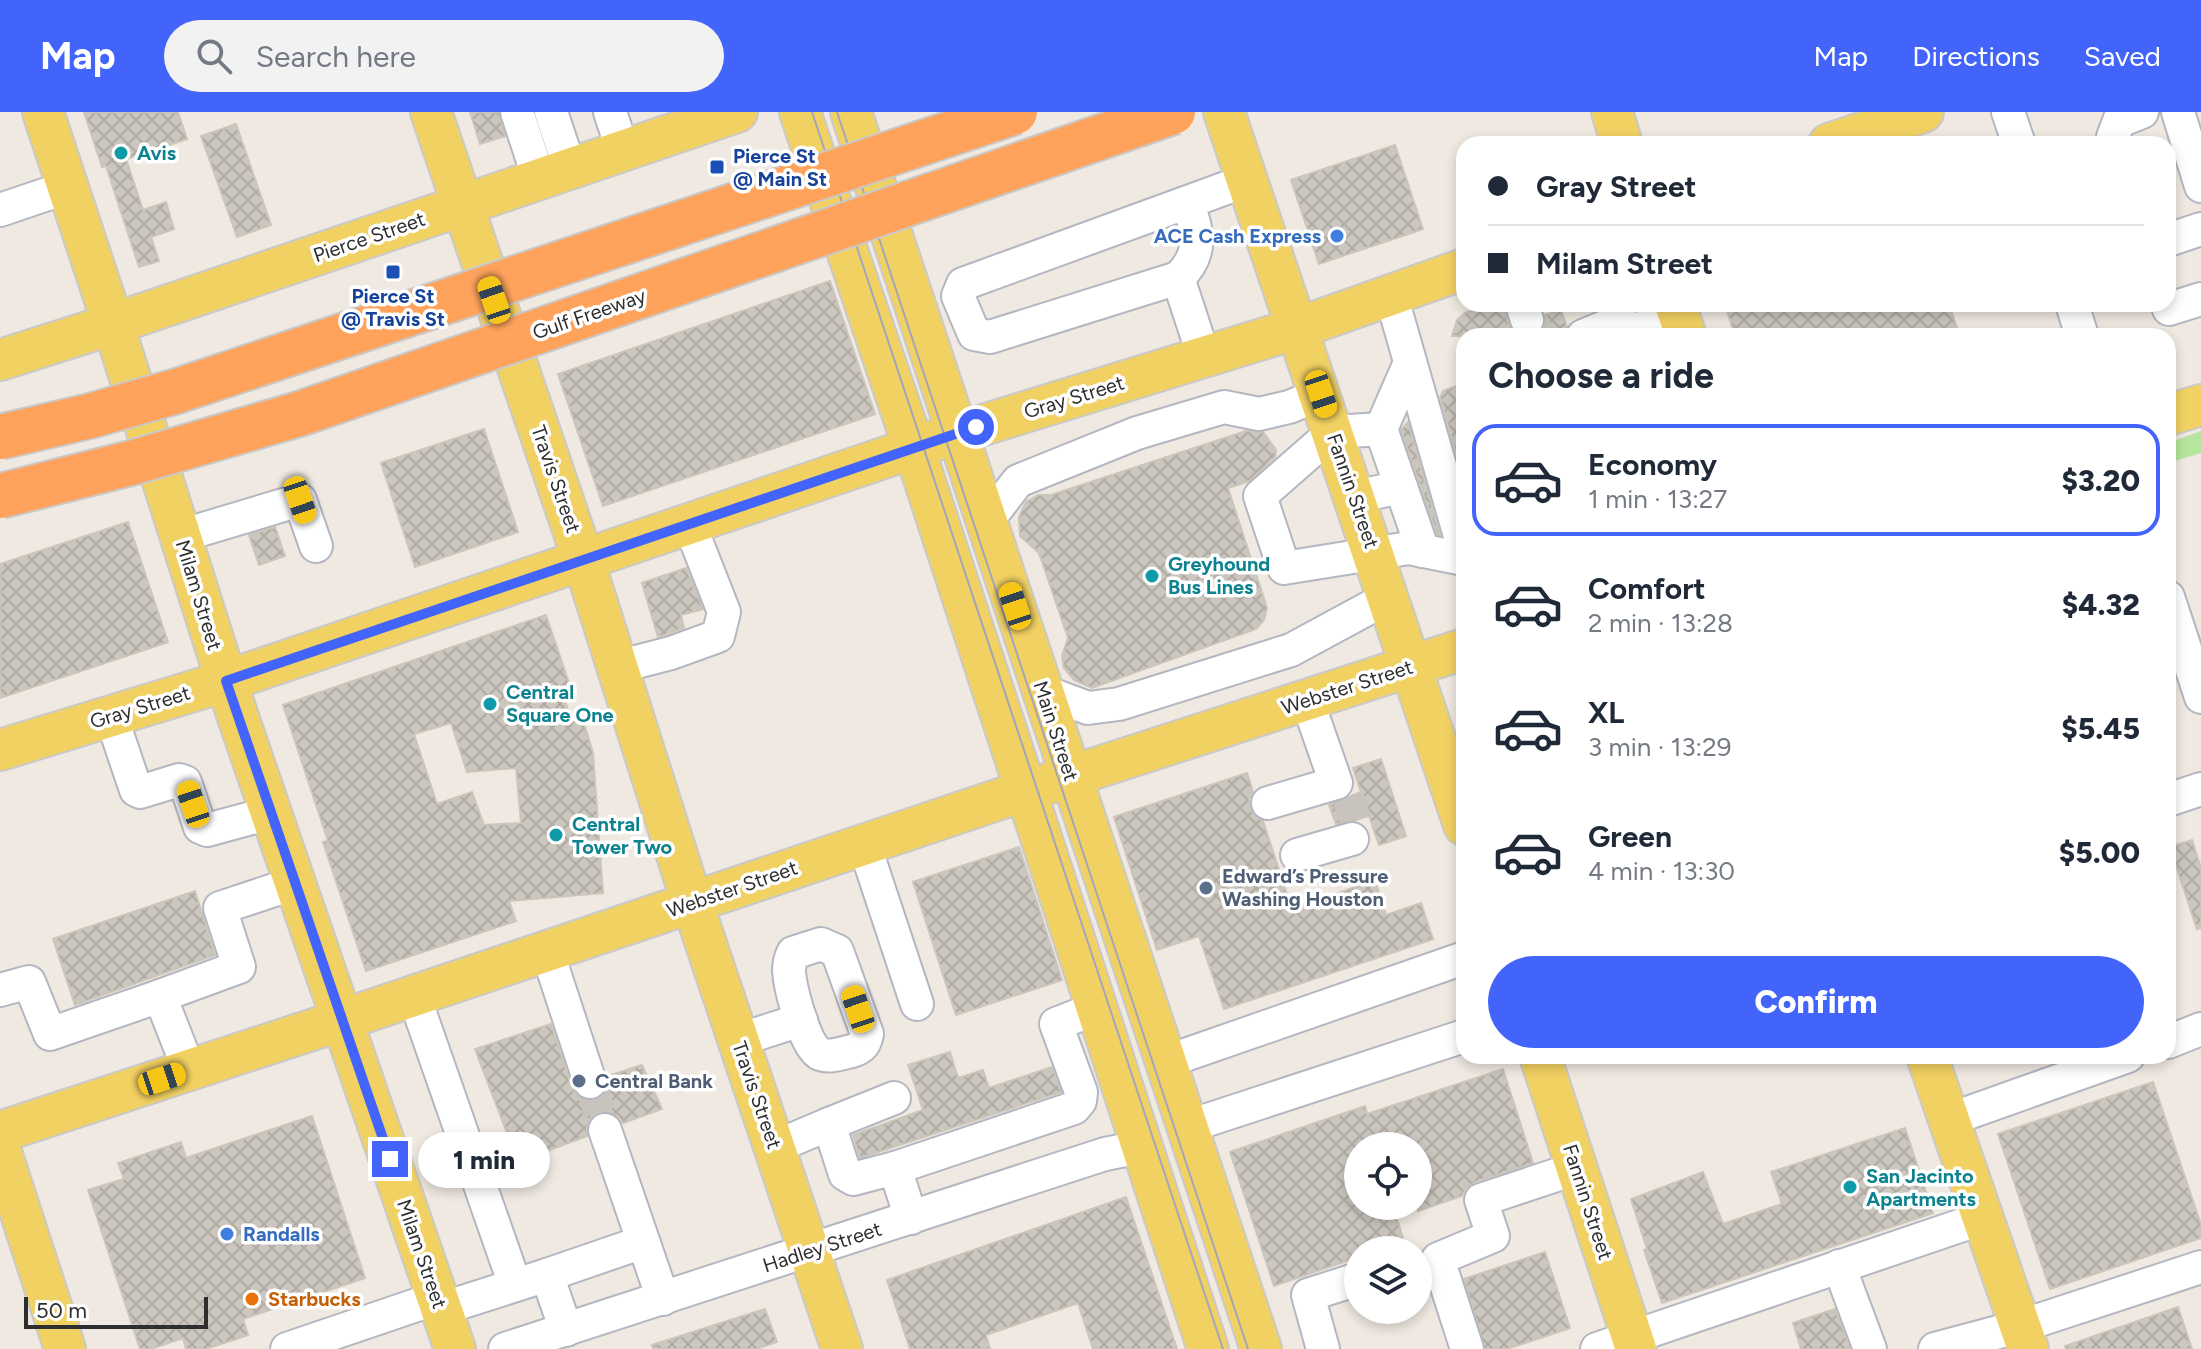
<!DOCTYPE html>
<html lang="en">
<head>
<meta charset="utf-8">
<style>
	:root { --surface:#fff; --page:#f2f2f3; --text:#1f2937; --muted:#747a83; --line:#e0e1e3; --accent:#4264fb }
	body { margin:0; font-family:Figtree,sans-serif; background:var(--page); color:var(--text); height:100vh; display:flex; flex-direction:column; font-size:30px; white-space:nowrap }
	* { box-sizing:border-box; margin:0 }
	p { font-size:26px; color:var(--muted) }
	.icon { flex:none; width:44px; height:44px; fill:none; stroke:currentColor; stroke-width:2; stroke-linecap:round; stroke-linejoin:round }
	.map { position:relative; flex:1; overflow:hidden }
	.drawer { position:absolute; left:1456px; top:216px; width:720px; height:736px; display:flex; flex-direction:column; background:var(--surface); border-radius:24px; box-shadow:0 4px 12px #0003 }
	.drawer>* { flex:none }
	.banner { position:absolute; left:1456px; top:24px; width:720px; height:176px; border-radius:24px; box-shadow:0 4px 12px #0003; display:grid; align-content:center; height:176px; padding:0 32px; background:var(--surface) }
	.controls { position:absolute; left:1344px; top:1020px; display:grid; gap:16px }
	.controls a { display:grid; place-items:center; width:88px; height:88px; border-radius:50%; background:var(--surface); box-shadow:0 4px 12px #0003; font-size:40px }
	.scale { position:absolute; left:24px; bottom:20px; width:184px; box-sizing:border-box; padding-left:8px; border:4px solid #2e2e2e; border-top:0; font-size:22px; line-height:28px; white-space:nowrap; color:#2e2e2e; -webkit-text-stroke:6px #fff; paint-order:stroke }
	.end { position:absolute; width:36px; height:36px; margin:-18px; border:10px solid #4264fb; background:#fff; box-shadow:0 0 0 4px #fff }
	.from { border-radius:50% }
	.bubble { position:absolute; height:56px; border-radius:28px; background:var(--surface); box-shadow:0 4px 12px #0003; font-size:26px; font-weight:800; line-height:56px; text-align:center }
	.car { position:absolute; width:24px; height:48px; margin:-24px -12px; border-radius:10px; box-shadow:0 0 6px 2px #0007; background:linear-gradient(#f5c518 24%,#345 0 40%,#f5c518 0 76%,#345 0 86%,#f5c518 0) }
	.banner b { display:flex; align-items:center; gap:28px; height:76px; font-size:30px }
	.banner b+b { border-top:2px solid var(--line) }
	.banner i { width:20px; height:20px; background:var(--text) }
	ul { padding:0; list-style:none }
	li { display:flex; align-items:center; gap:24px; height:112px; margin:0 16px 12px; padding:0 16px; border:4px solid transparent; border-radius:24px }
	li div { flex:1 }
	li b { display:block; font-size:30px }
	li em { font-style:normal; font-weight:800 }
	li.active { border-color:var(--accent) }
	li>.icon { width:72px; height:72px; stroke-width:1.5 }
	h2 { padding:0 32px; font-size:36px; line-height:96px }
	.cta { display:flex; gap:16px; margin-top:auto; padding:16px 32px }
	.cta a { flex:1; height:92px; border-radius:48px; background:var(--accent); color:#fff; font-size:32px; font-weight:800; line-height:92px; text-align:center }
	header { display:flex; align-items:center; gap:48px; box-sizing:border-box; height:112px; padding:0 40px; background:var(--accent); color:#fff }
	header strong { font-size:38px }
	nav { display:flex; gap:44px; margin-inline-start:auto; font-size:28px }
	.search { width:560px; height:72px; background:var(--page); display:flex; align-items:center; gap:20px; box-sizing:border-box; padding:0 28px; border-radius:44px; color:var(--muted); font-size:30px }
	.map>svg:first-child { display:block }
</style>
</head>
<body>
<header>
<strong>Map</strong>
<div class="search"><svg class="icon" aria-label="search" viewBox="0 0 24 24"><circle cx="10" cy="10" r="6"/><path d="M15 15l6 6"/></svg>Search here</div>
<nav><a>Map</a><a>Directions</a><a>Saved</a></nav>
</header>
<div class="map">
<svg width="2201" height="1237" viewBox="0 0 2201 1237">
	<defs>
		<pattern id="building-cross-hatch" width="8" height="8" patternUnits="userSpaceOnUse" patternTransform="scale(2)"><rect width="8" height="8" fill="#cbc7bf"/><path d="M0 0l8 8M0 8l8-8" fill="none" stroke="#afaba4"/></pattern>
	</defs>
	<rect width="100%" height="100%" fill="#efe9e1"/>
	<path fill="#b6e59e" d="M 2201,319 L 2201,341 L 2168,351 L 2168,331 Z"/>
	<g fill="url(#building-cross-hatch)" stroke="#cbc5ba" stroke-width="2" fill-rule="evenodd">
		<path d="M 84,0 L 178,0 L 187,27 L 126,47 L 143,98 L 166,90 L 174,117 L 151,125 L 159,149 L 139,155 L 106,54 L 102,55 Z"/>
		<path d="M 470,0 L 499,0 L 505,24 L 480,32 Z"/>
		<path d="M 236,12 L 271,113 L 237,125 L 201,24 Z"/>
		<path d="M 1395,33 L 1423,117 L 1319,152 L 1291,68 Z"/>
		<path d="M 830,169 L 875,302 L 603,394 L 558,262 Z"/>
		<path d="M 1494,192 L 1504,192 L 1509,214 L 1518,224 L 1452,224 L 1457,208 L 1465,201 Z"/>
		<path d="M 1725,192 L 1949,192 L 1958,219 L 1944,224 L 1861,224 L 1859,217 L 1838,224 L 1735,224 Z"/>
		<path d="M 1561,198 L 1567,215 L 1564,224 L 1536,224 L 1545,213 L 1545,203 Z"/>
		<path d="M 1464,271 L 1464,369 L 1440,285 L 1443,279 Z"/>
		<path d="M 1408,310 L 1440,423 L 1437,422 L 1401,318 Z"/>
		<path d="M 484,317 L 518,420 L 415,455 L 381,351 Z"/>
		<path d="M 1246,319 L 1263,320 L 1276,338 L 1275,345 L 1249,369 L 1228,376 L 1267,496 L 1264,508 L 1256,517 L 1092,576 L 1074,568 L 1064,556 L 1062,544 L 1068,526 L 1039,441 L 1020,424 L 1019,405 L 1026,390 L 1038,383 L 1051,383 Z"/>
		<path d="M 128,410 L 168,530 L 0,586 L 0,452 Z"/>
		<path d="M 275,415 L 285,444 L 259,453 L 249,423 Z"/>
		<path d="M 686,456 L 703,497 L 681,503 L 684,516 L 658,525 L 642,471 Z"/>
		<path d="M 546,503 L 570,574 L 562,577 L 571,610 L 583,608 L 593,641 L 603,781 L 509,789 L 516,809 L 366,859 L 323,730 L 328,729 L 283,593 ZM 451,611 L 467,660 L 516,656 L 521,711 L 484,713 L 472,680 L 437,692 L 414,622 Z"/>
		<path d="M 1381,647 L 1406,724 L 1379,733 L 1369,704 L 1336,712 L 1329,693 L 1361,680 L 1353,656 Z"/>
		<path d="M 1247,661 L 1253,680 L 1249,687 L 1250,697 L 1256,705 L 1263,709 L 1292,797 L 1375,768 L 1386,803 L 1421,791 L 1433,827 L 1224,897 L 1199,824 L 1157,838 L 1114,705 Z"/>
		<path d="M 2192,728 L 2201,756 L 2201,816 L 2197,817 L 2170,735 Z"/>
		<path d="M 1019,735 L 1062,868 L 956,903 L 913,770 Z"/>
		<path d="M 195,779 L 215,843 L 75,893 L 53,827 Z"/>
		<path d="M 551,912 L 572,976 L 578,985 L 587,989 L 597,988 L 605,982 L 608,975 L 608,964 L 642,953 L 662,997 L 623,1011 L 618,1004 L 609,1000 L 598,1000 L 591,1005 L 587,1014 L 587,1024 L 518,1050 L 475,937 Z"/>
		<path d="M 950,940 L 958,966 L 983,958 L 989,976 L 1052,955 L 1061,980 L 860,1046 L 853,1023 L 923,998 L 908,953 Z"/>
		<path d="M 1503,957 L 1533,1051 L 1475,1070 L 1466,1076 L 1462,1084 L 1418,1099 L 1418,1034 L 1358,1034 L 1358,1094 L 1393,1094 L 1404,1129 L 1377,1138 L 1358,1138 L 1358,1145 L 1274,1174 L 1230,1040 L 1365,994 L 1367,1002 Z"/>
		<path d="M 2153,970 L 2201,1113 L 2201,1126 L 2050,1177 L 1998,1022 Z"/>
		<path d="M 312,1004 L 365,1166 L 243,1207 L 248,1223 L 206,1237 L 186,1237 L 183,1226 L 151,1237 L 140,1237 L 88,1078 L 124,1067 L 118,1051 L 181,1030 L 186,1046 Z"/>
		<path d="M 1905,1016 L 1933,1101 L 1662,1191 L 1644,1138 L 1647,1137 L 1631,1087 L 1703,1060 L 1723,1112 L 1782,1092 L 1771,1060 Z"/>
		<path d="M 1126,1085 L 1177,1237 L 1093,1237 L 1078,1191 L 986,1223 L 990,1237 L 910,1237 L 887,1168 Z"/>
		<path d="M 1545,1140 L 1570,1216 L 1507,1237 L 1485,1237 L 1464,1167 Z"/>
		<path d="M 2178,1195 L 2192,1237 L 2066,1237 L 2065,1234 Z"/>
		<path d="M 765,1197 L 777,1230 L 756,1237 L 653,1237 L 652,1233 Z"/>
		<path d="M 1835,1197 L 1850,1237 L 1801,1237 L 1793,1211 Z"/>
	</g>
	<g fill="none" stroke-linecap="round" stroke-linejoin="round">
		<g stroke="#c8c4bd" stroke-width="32" stroke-dasharray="32 16" stroke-linecap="butt">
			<path d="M 1527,208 L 1542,224"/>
			<path d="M 1348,685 L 1356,709"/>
			<path d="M 590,970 L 605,1018"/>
		</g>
		<defs>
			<g id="minor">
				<path d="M 517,0 L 539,67"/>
				<path d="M 551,0 L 570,57"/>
				<path d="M 610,0 L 623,39"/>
				<path d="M 2008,0 L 2019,32"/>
				<path d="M 2178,0 L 2201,74"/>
				<path d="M 2115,32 L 2113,25 L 2119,9 L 2142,0"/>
				<path d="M 1187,91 C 1199,119 1203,143 1178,166 L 990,225 L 974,222 L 958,184 L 963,172 L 1248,68"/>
				<path d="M 0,98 L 68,75"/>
				<path d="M 2168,128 L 2201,117"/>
				<path d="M 1178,166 L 1204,245"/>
				<path d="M 1391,183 L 1464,438"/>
				<path d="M 1522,192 L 1527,208"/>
				<path d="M 2072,192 L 2082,224"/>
				<path d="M 2167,192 L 2169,197 L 2201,187"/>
				<path d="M 1583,224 L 1621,208 L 1626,221"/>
				<path d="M 1628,224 L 1626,221 L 1679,203"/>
				<path d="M 1381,317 L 1409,253"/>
				<path d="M 1401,375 L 1381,317 L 1333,320 L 1260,384 L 1284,456 L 1409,436 L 1464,447"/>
				<path d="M 1355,385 L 1401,375 L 1423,439"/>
				<path d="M 987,409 L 1018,369 L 1137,321 L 1224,295 L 1259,302 L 1289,295 L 1321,282"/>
				<path d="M 180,424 L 300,388 L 316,434"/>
				<path d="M 2168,485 L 2201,585"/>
				<path d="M 617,555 L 671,541 L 718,524 L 724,500 L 689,411"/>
				<path d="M 1042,579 L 1088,596 L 1119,592 L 1291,538 L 1389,485"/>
				<path d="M 111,604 L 136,678 L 140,680 L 179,668 L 185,670 L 200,715 L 207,718 L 270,701"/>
				<path d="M 2168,688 L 2201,677"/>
				<path d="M 1268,691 L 1336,671 L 1307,588"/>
				<path d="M 864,732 L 917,892"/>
				<path d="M 1297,743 L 1352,727"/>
				<path d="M 821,832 L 837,839 L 867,922 C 865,932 862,936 852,939 C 842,941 830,946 820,942 C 805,936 790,875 789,859 C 789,852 790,847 793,841 Z"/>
				<path d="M 547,839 L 590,970"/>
				<path d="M 0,878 L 29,870 L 50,922 L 160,884 L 189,958"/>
				<path d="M 160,884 L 239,855 L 220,796 L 295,771"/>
				<path d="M 414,884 L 515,1173"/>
				<path d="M 738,928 L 801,908"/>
				<path d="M 2168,930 L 2201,917"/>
				<path d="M 1165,950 L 1464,846"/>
				<path d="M 1948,1008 L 2128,944"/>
				<path d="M 829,1012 L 894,986"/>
				<path d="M 1186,1015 L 1464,924"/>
				<path d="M 605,1018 L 663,1187"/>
				<path d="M 775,1035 L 829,1012 L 845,1062 L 853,1067 L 895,1056 L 911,1106"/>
				<path d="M 895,1056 L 1074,996 L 1080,989 L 1081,980 L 1056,912 L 1097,896"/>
				<path d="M 1839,1154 L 1870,1237"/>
				<path d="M 547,1163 L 643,1130"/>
				<path d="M 441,1197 L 547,1163 L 566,1218"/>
				<path d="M 287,1237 L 437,1186"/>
				<path d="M 505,1237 L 1105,1042 L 1140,1035"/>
				<path d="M 1323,1237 L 1308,1183 L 1358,1167"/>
				<path d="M 1467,1237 L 1438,1147 L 1493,1124 L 1481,1088 L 1577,1056"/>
				<path d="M 1597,1237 L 1983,1106"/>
				<path d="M 1935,1237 L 2021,1214 L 2201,1155"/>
			</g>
			<g id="major">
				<path d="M 43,0 L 113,212 L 237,602 L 455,1237"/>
				<path d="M 431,0 L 583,447 L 692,790 L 842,1237"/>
				<path d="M 800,0 L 914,336 L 1208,1237"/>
				<path d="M 851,0 L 1261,1237"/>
				<path d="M 1224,0 L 1464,713"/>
				<path d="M 1612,0 L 1622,32"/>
				<path d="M 1829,32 L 1923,0"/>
				<path d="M 1675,192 L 1686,224"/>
				<path d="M 0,248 L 113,212 L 737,0"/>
				<path d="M 2168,303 L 2201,293"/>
				<path d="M 0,638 L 226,569 L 957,321 L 1298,216 L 1464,157"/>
				<path d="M 1540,944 L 1636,1237"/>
				<path d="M 1927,944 L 2028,1237"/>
				<path d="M 0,1020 L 342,908 L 994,689 L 1464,537"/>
				<path d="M 0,1037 L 65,1237"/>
			</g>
		</defs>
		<use href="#minor" stroke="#b4b7c1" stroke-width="36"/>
		<use href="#major" stroke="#c9c9c9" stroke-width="44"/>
		<use href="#minor" stroke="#fff" stroke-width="32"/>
		<use href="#major" stroke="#f2d163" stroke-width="40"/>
		<g stroke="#a3a6b8" stroke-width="2">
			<path d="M 812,0 L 1223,1237"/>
			<path d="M 837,0 L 1248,1237"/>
		</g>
		<defs>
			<g id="highway-bridge">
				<path d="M 0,325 L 90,304 L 177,279 L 1015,0"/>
				<path d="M 0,384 L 131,351 L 299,302 L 1173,0"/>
			</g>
		</defs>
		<use href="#highway-bridge" stroke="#c9c9c9" stroke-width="48" stroke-linecap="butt"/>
		<use href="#highway-bridge" stroke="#ffa35c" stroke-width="44"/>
	</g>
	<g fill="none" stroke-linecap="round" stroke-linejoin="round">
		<path stroke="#4264fb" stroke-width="10" d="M 390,1047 L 226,569 L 976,315"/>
	</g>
	<g fill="#0f9aa8" stroke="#fff" stroke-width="3">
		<circle cx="121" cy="41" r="8"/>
		<circle cx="1152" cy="464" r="8"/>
		<circle cx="490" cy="592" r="8"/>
		<circle cx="556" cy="723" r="8"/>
		<circle cx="1850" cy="1075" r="8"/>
	</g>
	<g fill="#1a4fb4" stroke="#fff" stroke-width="3">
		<rect x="709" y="47" width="16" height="16" rx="4"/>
		<rect x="385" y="152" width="16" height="16" rx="4"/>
	</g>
	<g fill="#3f7fe0" stroke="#fff" stroke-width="3">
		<circle cx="1337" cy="124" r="8"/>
		<circle cx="227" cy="1122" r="8"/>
	</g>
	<g fill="#5c6f8a" stroke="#fff" stroke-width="3">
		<circle cx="1206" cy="776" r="8"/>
		<circle cx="579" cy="969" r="8"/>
	</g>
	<circle fill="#e8710a" stroke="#fff" stroke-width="3" cx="252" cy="1187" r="8"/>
	<g text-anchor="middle" stroke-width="7" stroke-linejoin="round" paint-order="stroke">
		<g font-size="20" font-weight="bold" fill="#0d838f" stroke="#fff" text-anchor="start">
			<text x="137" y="48">Avis</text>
			<text x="1168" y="459">Greyhound<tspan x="1168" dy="23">Bus Lines</tspan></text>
			<text x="506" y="587">Central<tspan x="506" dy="23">Square One</tspan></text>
			<text x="572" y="719">Central<tspan x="572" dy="23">Tower Two</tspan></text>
			<text x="1866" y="1071">San Jacinto<tspan x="1866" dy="23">Apartments</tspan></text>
		</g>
		<g font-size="20" font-weight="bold" fill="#164399" stroke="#fff" text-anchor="start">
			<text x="733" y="51">Pierce St<tspan x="733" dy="23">@ Main St</tspan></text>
			<text x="393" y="191" text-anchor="middle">Pierce St<tspan x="393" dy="23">@ Travis St</tspan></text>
		</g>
		<g font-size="20" font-weight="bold" fill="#366cbe" stroke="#fff" text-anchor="end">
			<text x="1321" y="131">ACE Cash Express</text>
			<text x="243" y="1129" text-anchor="start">Randalls</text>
		</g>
		<g font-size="20" fill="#2e2e2e" stroke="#fff">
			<text transform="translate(369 125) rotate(-19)" y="7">Pierce Street</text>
			<text transform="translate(589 202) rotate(-19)" y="7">Gulf Freeway</text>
			<text transform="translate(1074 285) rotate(-17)" y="7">Gray Street</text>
			<text transform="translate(556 367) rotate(71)" y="7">Travis Street</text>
			<text transform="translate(1353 379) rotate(71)" y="7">Fannin Street</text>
			<text transform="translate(199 483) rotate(73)" y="7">Milam Street</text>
			<text transform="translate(1347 575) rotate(-18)" y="7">Webster Street</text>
			<text transform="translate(140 595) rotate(-17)" y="7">Gray Street</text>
			<text transform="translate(1056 619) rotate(72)" y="7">Main Street</text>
			<text transform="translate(732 777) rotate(-19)" y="7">Webster Street</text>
			<text transform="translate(757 983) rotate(71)" y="7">Travis Street</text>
			<text transform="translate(1588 1090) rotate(72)" y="7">Fannin Street</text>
			<text transform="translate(822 1135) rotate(-18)" y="7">Hadley Street</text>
			<text transform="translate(422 1142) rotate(71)" y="7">Milam Street</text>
		</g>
		<g font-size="20" font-weight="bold" fill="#4e5e75" stroke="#fff" text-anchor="start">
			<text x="1222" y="771">Edward’s Pressure<tspan x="1222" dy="23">Washing Houston</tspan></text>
			<text x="595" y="976">Central Bank</text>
		</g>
		<g font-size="20" font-weight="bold" fill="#c56008" stroke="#fff" text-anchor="start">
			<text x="268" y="1194">Starbucks</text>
		</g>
	</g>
</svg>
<div class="controls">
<a><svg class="icon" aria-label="locate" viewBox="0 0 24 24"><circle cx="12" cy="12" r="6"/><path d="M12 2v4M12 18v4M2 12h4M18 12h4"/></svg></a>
<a><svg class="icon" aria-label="layers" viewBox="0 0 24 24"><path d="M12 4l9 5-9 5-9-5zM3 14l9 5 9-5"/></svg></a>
</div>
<div class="scale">50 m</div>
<i class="end from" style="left:976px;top:315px"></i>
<i class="end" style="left:390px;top:1047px"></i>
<div class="bubble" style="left:418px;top:1020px;width:132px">1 min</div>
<i class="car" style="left:494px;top:188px;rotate:341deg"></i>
<i class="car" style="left:1321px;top:282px;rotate:162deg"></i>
<i class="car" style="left:300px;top:388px;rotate:161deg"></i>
<i class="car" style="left:1015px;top:494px;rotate:342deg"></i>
<i class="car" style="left:193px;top:692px;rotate:341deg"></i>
<i class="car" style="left:858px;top:897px;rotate:341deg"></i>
<i class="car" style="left:162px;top:967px;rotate:72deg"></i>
<div class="banner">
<b><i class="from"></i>Gray Street</b>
<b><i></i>Milam Street</b>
</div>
<section class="drawer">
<h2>Choose a ride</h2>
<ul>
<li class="active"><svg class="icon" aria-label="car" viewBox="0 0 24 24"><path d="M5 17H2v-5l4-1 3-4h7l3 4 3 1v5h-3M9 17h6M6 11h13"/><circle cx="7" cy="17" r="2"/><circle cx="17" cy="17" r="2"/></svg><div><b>Economy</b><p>1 min · 13:27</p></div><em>$3.20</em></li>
<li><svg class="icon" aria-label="car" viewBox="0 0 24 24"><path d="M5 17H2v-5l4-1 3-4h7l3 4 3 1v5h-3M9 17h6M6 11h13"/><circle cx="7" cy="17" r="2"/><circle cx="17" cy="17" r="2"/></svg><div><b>Comfort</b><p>2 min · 13:28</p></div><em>$4.32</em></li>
<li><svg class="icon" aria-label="car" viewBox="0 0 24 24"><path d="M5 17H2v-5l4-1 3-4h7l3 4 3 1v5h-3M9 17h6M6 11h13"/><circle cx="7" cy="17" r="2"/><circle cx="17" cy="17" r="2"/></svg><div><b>XL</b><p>3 min · 13:29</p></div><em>$5.45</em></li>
<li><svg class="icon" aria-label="car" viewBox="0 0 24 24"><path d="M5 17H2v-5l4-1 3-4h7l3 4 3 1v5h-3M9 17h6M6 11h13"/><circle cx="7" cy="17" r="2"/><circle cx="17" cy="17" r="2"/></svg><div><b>Green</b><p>4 min · 13:30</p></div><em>$5.00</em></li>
</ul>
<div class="cta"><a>Confirm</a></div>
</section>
</div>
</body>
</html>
